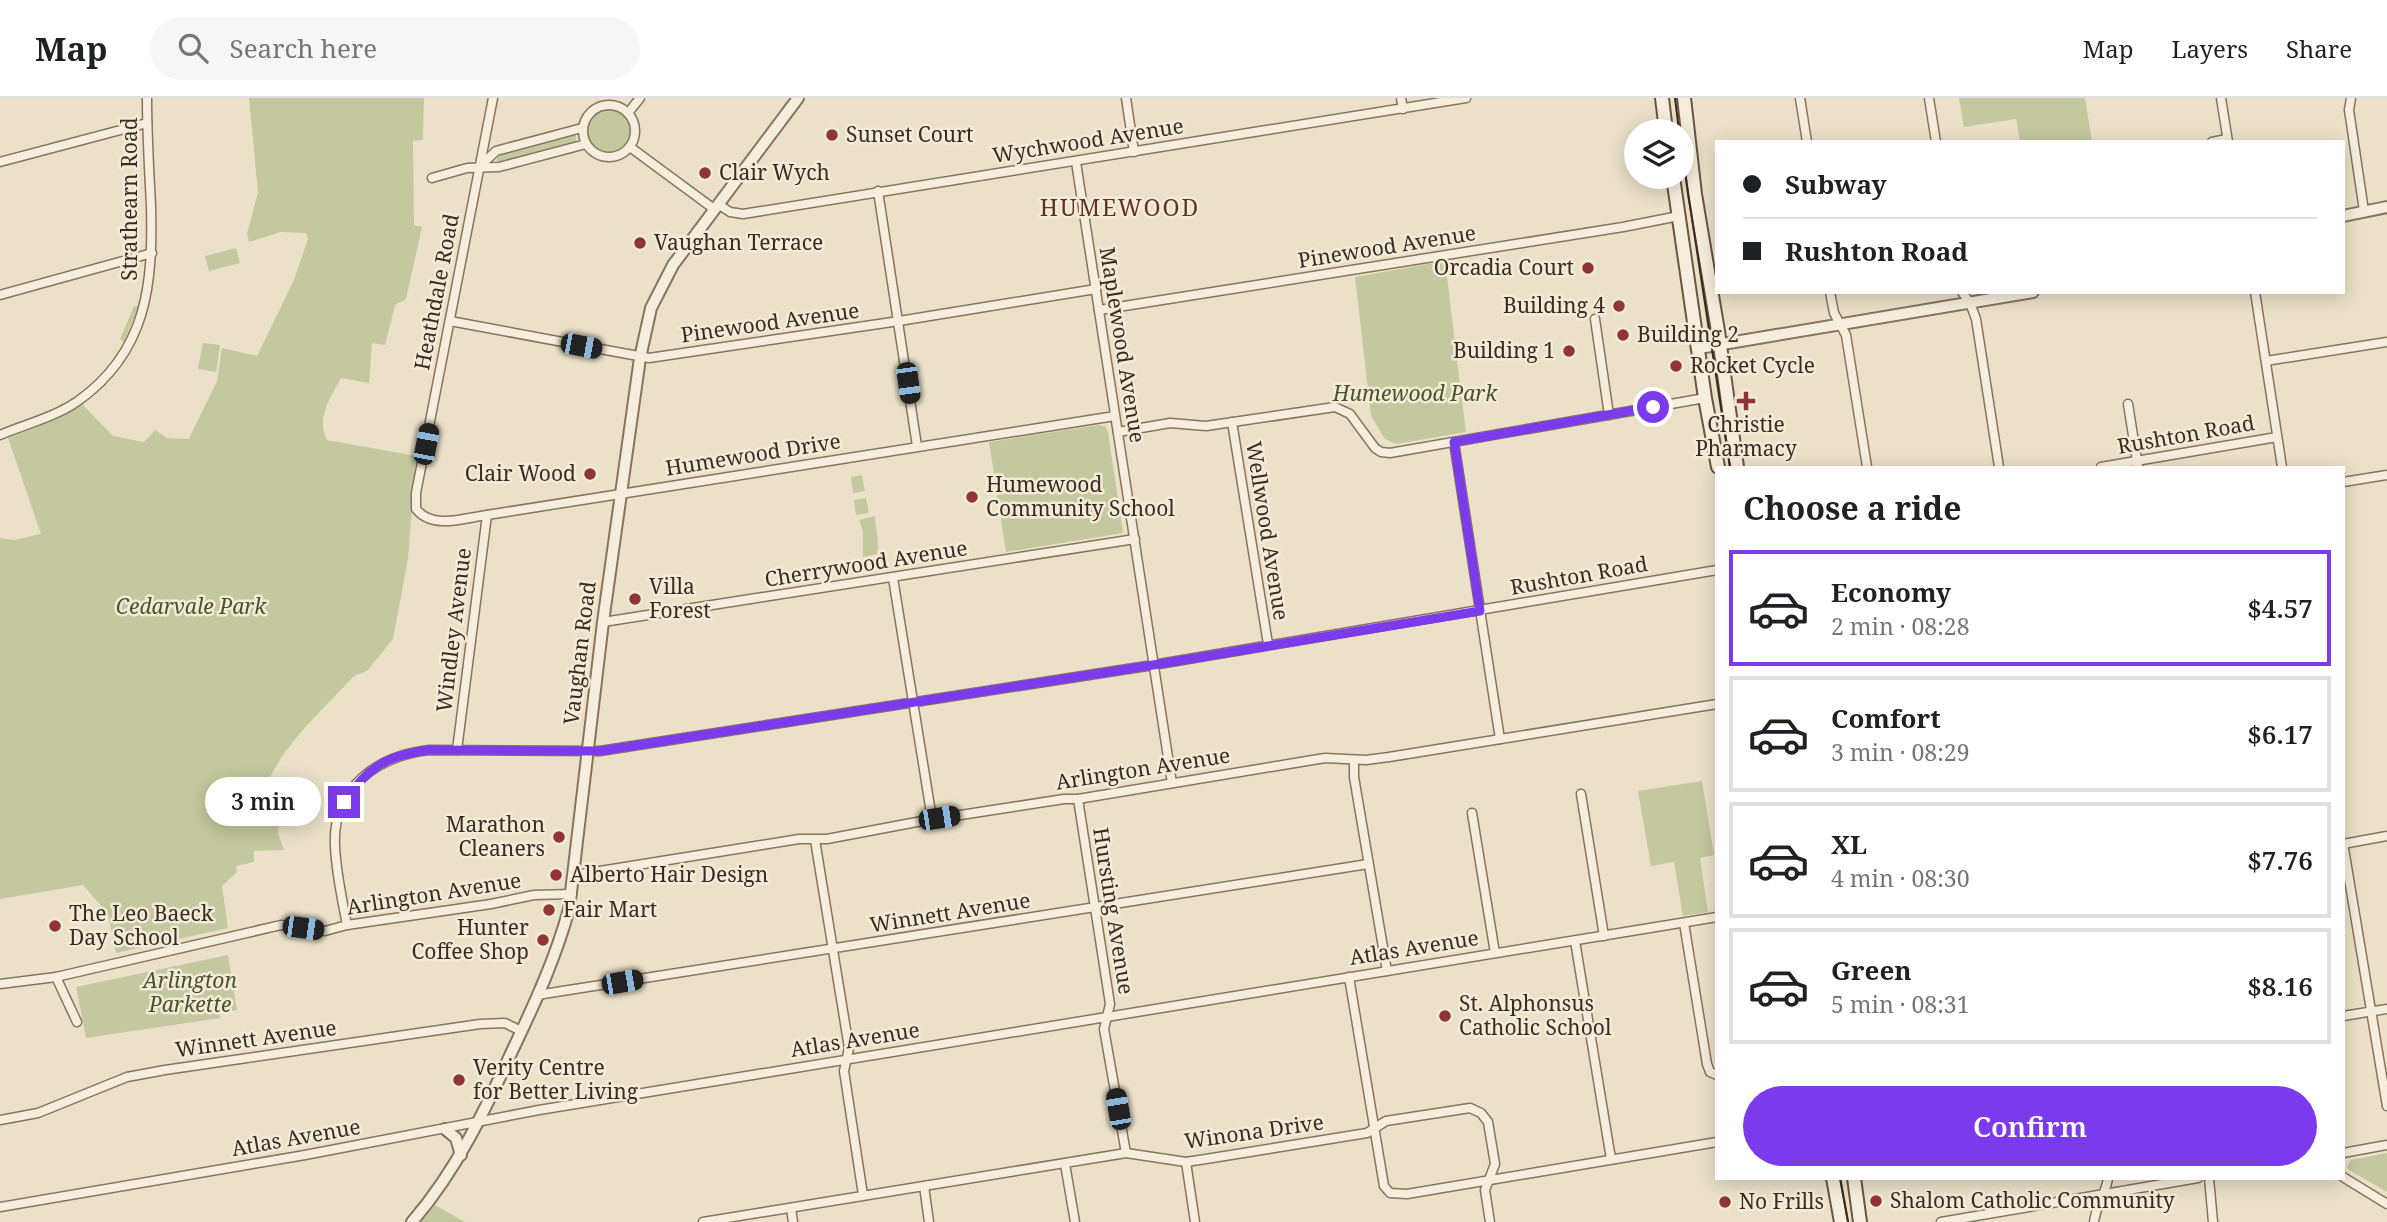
<!DOCTYPE html>
<html lang="en">
<head>
<meta charset="utf-8">
<style>
	:root { --surface:#fff; --page:#f6f6f6; --text:#202124; --muted:#757577; --line:#e0e0e0; --accent:#7c3aed }
	body { margin:0; font-family:"Noto Serif",serif; background:var(--page); color:var(--text); height:100vh; display:flex; flex-direction:column; font-size:26px; white-space:nowrap }
	* { box-sizing:border-box; margin:0 }
	p { font-size:23px; color:var(--muted) }
	.icon { flex:none; width:38px; height:38px; fill:none; stroke:currentColor; stroke-width:2; stroke-linecap:round; stroke-linejoin:round }
	.map { position:relative; flex:1; overflow:hidden }
	.panel { position:absolute; left:1715px; top:368px; width:630px; height:714px; display:flex; flex-direction:column; background:var(--surface); border-radius:0px; box-shadow:0 4px 18px #0003 }
	.panel>* { flex:none }
	.hud { position:absolute; left:1715px; top:42px; width:630px; height:154px; border-radius:0px; box-shadow:0 4px 18px #0003; display:grid; align-content:center; height:154px; padding:0 28px; background:var(--surface) }
	.tools { position:absolute; left:1624px; top:21px; display:grid; gap:14px }
	.tools a { display:grid; place-items:center; width:70px; height:70px; border-radius:50%; background:var(--surface); box-shadow:0 4px 18px #0003; font-size:35px }
	.end { position:absolute; width:32px; height:32px; margin:-16px; border:9px solid #7c3aed; background:#fff; box-shadow:0 0 0 4px #fff }
	.from { border-radius:50% }
	.bubble { position:absolute; height:49px; border-radius:24px; background:var(--surface); box-shadow:0 4px 18px #0003; font-size:23px; font-weight:600; line-height:49px; text-align:center }
	.car { position:absolute; width:21px; height:42px; margin:-21px -10px; border-radius:9px; box-shadow:0 0 5px 2px #0007; background:linear-gradient(#222 24%,#8ab4d8 0 40%,#222 0 76%,#8ab4d8 0 86%,#222 0) }
	.hud b { display:flex; align-items:center; gap:24px; height:66px; font-size:26px }
	.hud b+b { border-top:2px solid var(--line) }
	.hud i { width:18px; height:18px; background:var(--text) }
	ul { padding:0; list-style:none }
	li { display:flex; align-items:center; gap:21px; height:116px; margin:0 14px 10px; padding:0 14px; border:4px solid var(--line); border-radius:0px }
	li div { flex:1 }
	li b { display:block; font-size:26px }
	li em { font-style:normal; font-weight:600 }
	li.selected { border-color:var(--accent) }
	li>.icon { width:63px; height:63px; stroke-width:1.5 }
	h2 { padding:0 28px; font-size:32px; line-height:84px }
	.primary-button { display:flex; gap:14px; margin-top:auto; padding:14px 28px }
	.primary-button a { flex:1; height:80px; border-radius:42px; background:var(--accent); color:#fff; font-size:28px; font-weight:600; line-height:80px; text-align:center }
	header { display:flex; align-items:center; gap:42px; box-sizing:border-box; height:98px; padding:0 35px; background:var(--surface); border-bottom:2px solid var(--line) }
	header strong { font-size:33px }
	nav { display:flex; gap:38px; margin-inline-start:auto; font-size:24px }
	.search { width:490px; height:63px; background:var(--page); display:flex; align-items:center; gap:18px; box-sizing:border-box; padding:0 24px; border-radius:38px; color:var(--muted); font-size:26px }
	.map>svg:first-child { display:block }
</style>
</head>
<body>
<header>
<strong>Map</strong>
<div class="search"><svg class="icon" aria-label="search" viewBox="0 0 24 24"><circle cx="10" cy="10" r="6"/><path d="M15 15l6 6"/></svg>Search here</div>
<nav><a>Map</a><a>Layers</a><a>Share</a></nav>
</header>
<div class="map">
<svg width="2387" height="1124" viewBox="0 0 2387 1124">
	<rect width="100%" height="100%" fill="#ebe1c9"/>
	<g fill="#c4c89e">
		<path d="M 249,0 L 424,0 L 423,42 L 413,43 L 414,127 L 422,129 L 406,201 L 395,207 L 385,247 L 372,245 L 369,285 L 341,280 C 330,301 316,319 327,342 L 416,358 L 408,461 L 393,541 L 367,573 L 354,578 C 324,611 289,640 269,681 L 284,686 L 281,695 L 283,698 L 278,735 L 284,752 L 254,753 L 254,764 L 236,768 L 237,774 L 222,788 L 228,830 L 116,855 L 108,816 L 83,787 L 0,801 L 0,440 L 14,442 L 41,436 L 8,340 L 60,319 L 83,307 L 113,338 L 144,344 L 155,332 L 167,340 L 189,341 L 217,283 L 222,250 L 257,258 L 294,182 L 308,141 L 306,135 L 280,134 L 249,144 L 247,136 L 258,94 Z"/>
		<path d="M 1959,0 L 2085,0 L 2092,44 L 2020,44 L 2016,21 L 1964,29 Z"/>
		<circle cx="609" cy="32" r="22"/>
		<path d="M 571,38 L 576,38 L 576,43 L 501,64 L 496,63 L 499,57 Z"/>
		<path d="M 236,150 L 240,165 L 209,173 L 205,158 Z"/>
		<path d="M 1445,163 L 1466,334 L 1396,346 L 1385,341 L 1371,318 L 1355,179 Z"/>
		<path d="M 134,208 L 139,208 L 124,244 L 120,241 Z"/>
		<path d="M 203,245 L 220,247 L 216,274 L 198,271 Z"/>
		<path d="M 1099,327 L 1105,328 L 1108,334 L 1123,435 L 1006,454 L 989,344 Z"/>
		<path d="M 862,377 L 865,393 L 853,395 L 851,379 Z"/>
		<path d="M 866,400 L 869,415 L 856,417 L 854,402 Z"/>
		<path d="M 875,418 C 875,431 880,443 877,456 L 863,459 L 863,433 L 859,422 Z"/>
		<path d="M 1702,683 L 1714,757 L 1700,760 L 1708,814 L 1683,818 L 1674,764 L 1651,768 L 1638,693 Z"/>
		<path d="M 228,857 L 237,912 L 219,915 L 220,920 L 86,940 L 76,889 Z"/>
		<path d="M 2387,1055 L 2387,1094 L 2349,1072 L 2347,1069 L 2351,1062 Z"/>
		<path d="M 435,1107 L 465,1124 L 421,1124 Z"/>
	</g>
	<g fill="none" stroke-linecap="round" stroke-linejoin="round">
		<defs>
			<g id="minor">
				<path d="M 493,0 L 416,395 L 416,411 C 433,432 464,420 487,417 L 1115,318"/>
				<path d="M 1126,0 L 1134,54"/>
				<path d="M 1401,0 L 1403,11"/>
				<path d="M 1800,0 L 1807,44"/>
				<path d="M 1929,0 L 1936,44"/>
				<path d="M 2221,0 L 2228,44"/>
				<path d="M 2351,0 L 2349,12 L 2364,113"/>
				<circle cx="609" cy="33" r="26"/>
				<path d="M 628,15 L 640,0"/>
				<path d="M 2212,44 L 2227,41"/>
				<path d="M 630,49 L 714,111"/>
				<path d="M 0,64 L 147,25"/>
				<path d="M 1076,64 L 1172,685"/>
				<path d="M 479,69 L 496,53 L 582,30"/>
				<path d="M 432,80 L 467,70 L 499,69 L 586,46"/>
				<path d="M 878,93 L 917,348"/>
				<path d="M 718,106 L 730,114 L 743,116 L 1466,0"/>
				<path d="M 1830,194 L 1834,215 L 1846,237 L 1867,369"/>
				<path d="M 1962,194 L 1970,205 L 1976,221 L 1999,369"/>
				<path d="M 2255,194 L 2282,369"/>
				<path d="M 0,197 L 152,155"/>
				<path d="M 1099,212 L 1623,129 L 1679,118"/>
				<path d="M 1595,221 L 1609,317"/>
				<path d="M 450,223 L 649,260 L 899,223 L 1096,191"/>
				<path d="M 2266,263 L 2387,244"/>
				<path d="M 2128,306 L 2138,369"/>
				<path d="M 1232,324 L 1268,546"/>
				<path d="M 1118,334 L 1170,325 L 1206,328 L 1335,309 L 1350,316 L 1375,350 L 1381,354 L 1390,355 L 1705,300"/>
				<path d="M 0,337 C 26,326 55,319 78,303 C 148,253 153,185 151,107 C 149,71 147,36 147,0"/>
				<path d="M 1454,344 L 1500,641"/>
				<path d="M 2101,369 L 2277,339"/>
				<path d="M 2343,384 L 2387,377"/>
				<path d="M 893,480 L 932,721"/>
				<path d="M 603,524 L 1135,441"/>
				<path d="M 457,652 L 487,417"/>
				<path d="M 1354,662 L 1354,679 L 1387,873"/>
				<path d="M 1581,696 L 1604,838"/>
				<path d="M 1078,701 L 1110,906 L 1104,931 L 1126,1055"/>
				<path d="M 1472,715 L 1495,855"/>
				<path d="M 815,742 L 849,950 L 844,973 L 863,1097"/>
				<path d="M 2343,745 L 2387,1008"/>
				<path d="M 2343,746 L 2387,738"/>
				<path d="M 575,777 L 799,741 L 827,741 L 922,723 L 1064,701 L 1078,701 L 1325,660 L 1366,662 L 1389,659 L 1717,606"/>
				<path d="M 1684,825 L 1707,966 L 1710,974 L 1717,977"/>
				<path d="M 347,827 C 342,801 336,774 335,748 C 332,690 377,658 429,652 L 600,653 L 1147,568 L 1717,472"/>
				<path d="M 1575,843 L 1611,1061"/>
				<path d="M 56,879 L 77,924"/>
				<path d="M 1349,879 L 1384,1088 L 1390,1095 L 1407,1096 L 1717,1044"/>
				<path d="M 0,886 L 56,879 L 281,827 L 325,833 L 347,827 L 491,806 L 534,797 L 572,796"/>
				<path d="M 537,897 L 1368,766"/>
				<path d="M 2343,918 L 2387,911"/>
				<path d="M 0,1022 L 38,1015 L 127,979 L 165,972 L 480,926 L 505,925 L 521,933"/>
				<path d="M 2343,1055 L 2387,1047"/>
				<path d="M 1186,1064 L 1195,1124"/>
				<path d="M 1065,1066 L 1075,1124"/>
				<path d="M 2343,1079 L 2387,1106"/>
				<path d="M 2209,1080 L 2213,1124"/>
				<path d="M 924,1088 L 929,1124"/>
				<path d="M 0,1109 L 305,1057 L 539,1012 L 1717,819"/>
				<path d="M 791,1110 L 793,1124"/>
				<path d="M 703,1124 L 1126,1055 L 1186,1064 L 1206,1061 L 1367,1035 L 1386,1023 L 1470,1010 L 1481,1015 L 1488,1024 L 1495,1066 L 1485,1092 L 1490,1124"/>
				<path d="M 1941,1124 L 2198,1080"/>
				<path d="M 2094,1124 C 2096,1107 2106,1096 2108,1080"/>
			</g>
			<g id="tertiary">
				<path d="M 2343,118 L 2387,109"/>
				<path d="M 1699,250 L 2033,194"/>
				<path d="M 445,1031 L 456,1040 L 461,1057"/>
				<path d="M 412,1124 C 457,1072 485,1012 514,949 C 535,905 556,859 569,811 L 603,524 L 640,260 L 651,210 L 673,167 L 798,0"/>
			</g>
			<g id="secondary">
				<path d="M 1662,0 L 1666,33"/>
				<path d="M 1684,0 L 1695,96 L 1718,233 L 1737,369"/>
				<path d="M 1673,79 L 1705,300 L 1718,369"/>
				<path d="M 1833,1080 L 1841,1124"/>
				<path d="M 1854,1080 L 1860,1124"/>
			</g>
		</defs>
		<use href="#minor" stroke="#86745f" stroke-width="11"/>
		<use href="#tertiary" stroke="#86745f" stroke-width="14"/>
		<use href="#secondary" stroke="#685542" stroke-width="16"/>
		<use href="#minor" stroke="#f6eedc" stroke-width="8"/>
		<use href="#tertiary" stroke="#f6eedc" stroke-width="10"/>
		<use href="#secondary" stroke="#f6eedc" stroke-width="12"/>
		<g stroke="#382c21" stroke-width="2">
			<path d="M 1675,0 L 1679,33"/>
			<path d="M 1682,55 L 1730,369"/>
			<path d="M 1840,1080 L 1848,1124"/>
		</g>
	</g>
	<g fill="none" stroke-linecap="round" stroke-linejoin="round">
		<path stroke="#7c3aed" stroke-width="9" d="M 344,704 C 368,669 387,657 429,652 L 600,653 L 1147,568 L 1480,513 L 1454,344 L 1653,309"/>
	</g>
	<g fill="#903436" stroke="#f3ebd8" stroke-width="2.5">
		<circle cx="832" cy="37" r="7"/>
		<circle cx="705" cy="75" r="7"/>
		<circle cx="640" cy="145" r="7"/>
		<circle cx="1588" cy="170" r="7"/>
		<circle cx="1619" cy="208" r="7"/>
		<circle cx="1623" cy="237" r="7"/>
		<circle cx="1569" cy="253" r="7"/>
		<circle cx="1676" cy="268" r="7"/>
		<path d="M1742.5 292.5h7v7h7v7h-7v7h-7v-7h-7v-7h7z"/>
		<circle cx="590" cy="376" r="7"/>
		<circle cx="972" cy="399" r="7"/>
		<circle cx="635" cy="501" r="7"/>
		<circle cx="559" cy="739" r="7"/>
		<circle cx="556" cy="777" r="7"/>
		<circle cx="549" cy="812" r="7"/>
		<circle cx="55" cy="828" r="7"/>
		<circle cx="543" cy="842" r="7"/>
		<circle cx="1445" cy="918" r="7"/>
		<circle cx="459" cy="982" r="7"/>
		<circle cx="1876" cy="1103" r="7"/>
		<circle cx="1725" cy="1104" r="7"/>
	</g>
	<g text-anchor="middle" stroke-width="5" stroke-linejoin="round" paint-order="stroke">
		<g font-size="21" fill="#382c21" stroke="#f3ebd8" text-anchor="start">
			<text x="846" y="44">Sunset Court</text>
			<text x="719" y="82">Clair Wych</text>
			<text x="654" y="152">Vaughan Terrace</text>
			<text x="1574" y="177" text-anchor="end">Orcadia Court</text>
			<text x="1605" y="215" text-anchor="end">Building 4</text>
			<text x="1637" y="244">Building 2</text>
			<text x="1555" y="260" text-anchor="end">Building 1</text>
			<text x="1690" y="275">Rocket Cycle</text>
			<text x="1746" y="334" text-anchor="middle">Christie<tspan x="1746" dy="24">Pharmacy</tspan></text>
			<text x="576" y="383" text-anchor="end">Clair Wood</text>
			<text x="986" y="394">Humewood<tspan x="986" dy="24">Community School</tspan></text>
			<text x="649" y="496">Villa<tspan x="649" dy="24">Forest</tspan></text>
			<text x="545" y="734" text-anchor="end">Marathon<tspan x="545" dy="24">Cleaners</tspan></text>
			<text x="570" y="784">Alberto Hair Design</text>
			<text x="563" y="819">Fair Mart</text>
			<text x="69" y="823">The Leo Baeck<tspan x="69" dy="24">Day School</tspan></text>
			<text x="529" y="837" text-anchor="end">Hunter<tspan x="529" dy="24">Coffee Shop</tspan></text>
			<text x="1459" y="913">St. Alphonsus<tspan x="1459" dy="24">Catholic School</tspan></text>
			<text x="473" y="977">Verity Centre<tspan x="473" dy="24">for Better Living</tspan></text>
			<text x="1890" y="1110">Shalom Catholic Community</text>
			<text x="1739" y="1111">No Frills</text>
		</g>
		<g font-size="21" fill="#382c21" stroke="#f3ebd8">
			<text transform="translate(1088 43) rotate(-9)" y="7">Wychwood Avenue</text>
			<text transform="translate(130 101) rotate(-90)" y="7">Strathearn Road</text>
			<text transform="translate(1387 149) rotate(-9)" y="7">Pinewood Avenue</text>
			<text transform="translate(437 194) rotate(-79)" y="7">Heathdale Road</text>
			<text transform="translate(770 225) rotate(-8)" y="7">Pinewood Avenue</text>
			<text transform="translate(1122 247) rotate(81)" y="7">Maplewood Avenue</text>
			<text transform="translate(2186 337) rotate(-10)" y="7">Rushton Road</text>
			<text transform="translate(753 357) rotate(-9)" y="7">Humewood Drive</text>
			<text transform="translate(1267 433) rotate(81)" y="7">Wellwood Avenue</text>
			<text transform="translate(866 466) rotate(-9)" y="7">Cherrywood Avenue</text>
			<text transform="translate(1579 478) rotate(-10)" y="7">Rushton Road</text>
			<text transform="translate(454 532) rotate(-83)" y="7">Windley Avenue</text>
			<text transform="translate(580 555) rotate(-83)" y="7">Vaughan Road</text>
			<text transform="translate(1143 671) rotate(-9)" y="7">Arlington Avenue</text>
			<text transform="translate(434 796) rotate(-9)" y="7">Arlington Avenue</text>
			<text transform="translate(1113 813) rotate(81)" y="7">Hursting Avenue</text>
			<text transform="translate(950 815) rotate(-9)" y="7">Winnett Avenue</text>
			<text transform="translate(1414 850) rotate(-9)" y="7">Atlas Avenue</text>
			<text transform="translate(256 941) rotate(-8)" y="7">Winnett Avenue</text>
			<text transform="translate(855 942) rotate(-9)" y="7">Atlas Avenue</text>
			<text transform="translate(1254 1034) rotate(-8)" y="7">Winona Drive</text>
			<text transform="translate(296 1040) rotate(-10)" y="7">Atlas Avenue</text>
		</g>
		<g font-size="21" font-style="italic" fill="#48522a" stroke="#f3ebd8">
			<text x="1415" y="303">Humewood Park</text>
			<text x="191" y="516">Cedarvale Park</text>
			<text x="190" y="890">Arlington<tspan x="190" dy="24">Parkette</tspan></text>
		</g>
		<g font-size="23" letter-spacing="2" fill="#613125" stroke="#f3ebd8">
			<text x="1120" y="118">HUMEWOOD</text>
		</g>
	</g>
</svg>
<div class="tools">
<a><svg class="icon" aria-label="layers" viewBox="0 0 24 24"><path d="M12 4l9 5-9 5-9-5zM3 14l9 5 9-5"/></svg></a>
</div>
<i class="end from" style="left:1653px;top:309px"></i>
<i class="end" style="left:344px;top:704px"></i>
<div class="bubble" style="left:205px;top:679px;width:116px">3 min</div>
<i class="car" style="left:581px;top:248px;rotate:101deg"></i>
<i class="car" style="left:908px;top:285px;rotate:172deg"></i>
<i class="car" style="left:426px;top:346px;rotate:11deg"></i>
<i class="car" style="left:939px;top:720px;rotate:81deg"></i>
<i class="car" style="left:303px;top:830px;rotate:98deg"></i>
<i class="car" style="left:622px;top:884px;rotate:80deg"></i>
<i class="car" style="left:1118px;top:1011px;rotate:350deg"></i>
<div class="hud">
<b><i class="from"></i>Subway</b>
<b><i></i>Rushton Road</b>
</div>
<section class="panel">
<h2>Choose a ride</h2>
<ul>
<li class="selected"><svg class="icon" aria-label="car" viewBox="0 0 24 24"><path d="M5 17H2v-5l4-1 3-4h7l3 4 3 1v5h-3M9 17h6M6 11h13"/><circle cx="7" cy="17" r="2"/><circle cx="17" cy="17" r="2"/></svg><div><b>Economy</b><p>2 min · 08:28</p></div><em>$4.57</em></li>
<li><svg class="icon" aria-label="car" viewBox="0 0 24 24"><path d="M5 17H2v-5l4-1 3-4h7l3 4 3 1v5h-3M9 17h6M6 11h13"/><circle cx="7" cy="17" r="2"/><circle cx="17" cy="17" r="2"/></svg><div><b>Comfort</b><p>3 min · 08:29</p></div><em>$6.17</em></li>
<li><svg class="icon" aria-label="car" viewBox="0 0 24 24"><path d="M5 17H2v-5l4-1 3-4h7l3 4 3 1v5h-3M9 17h6M6 11h13"/><circle cx="7" cy="17" r="2"/><circle cx="17" cy="17" r="2"/></svg><div><b>XL</b><p>4 min · 08:30</p></div><em>$7.76</em></li>
<li><svg class="icon" aria-label="car" viewBox="0 0 24 24"><path d="M5 17H2v-5l4-1 3-4h7l3 4 3 1v5h-3M9 17h6M6 11h13"/><circle cx="7" cy="17" r="2"/><circle cx="17" cy="17" r="2"/></svg><div><b>Green</b><p>5 min · 08:31</p></div><em>$8.16</em></li>
</ul>
<div class="primary-button"><a>Confirm</a></div>
</section>
</div>
</body>
</html>
